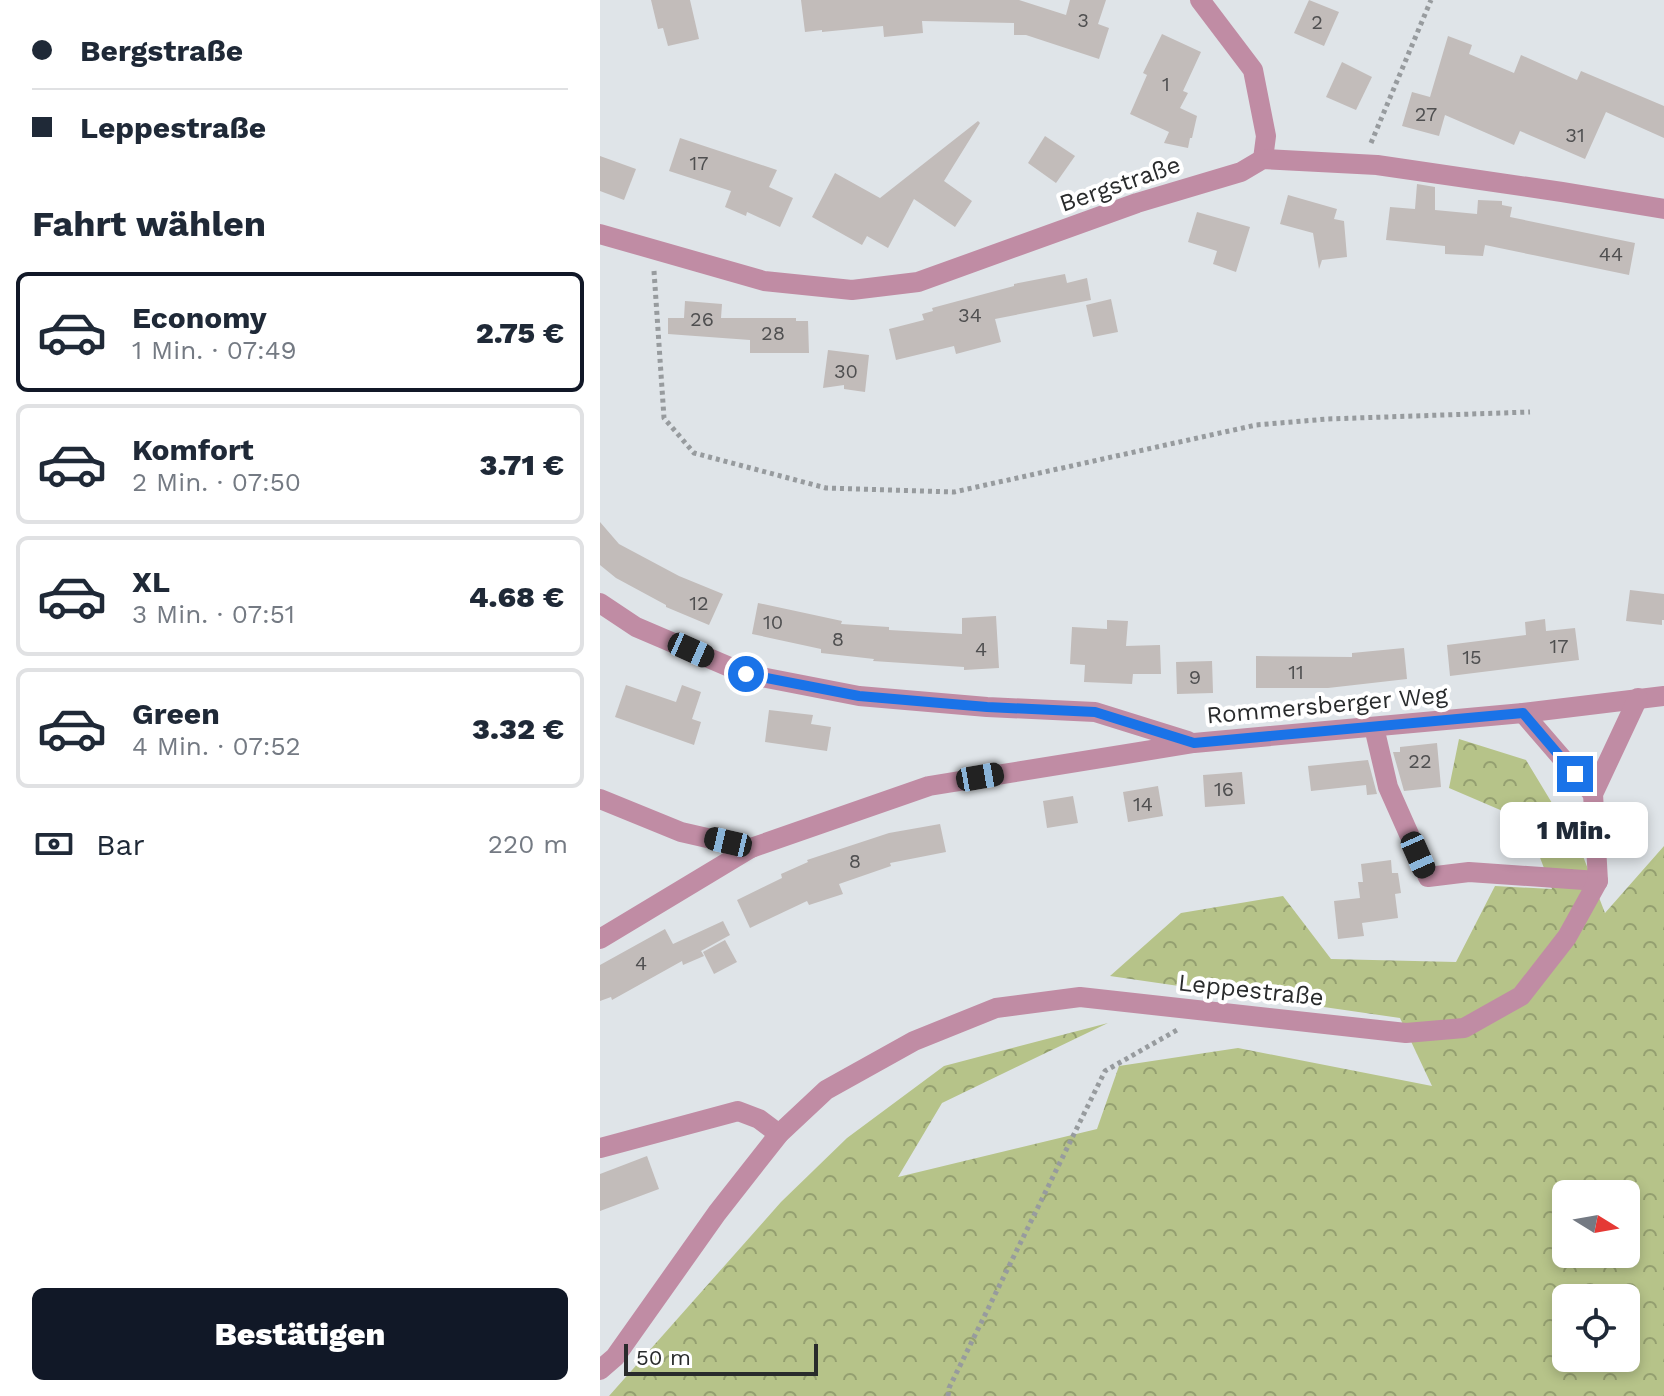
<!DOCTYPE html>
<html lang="de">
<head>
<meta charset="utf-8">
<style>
	:root { --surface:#fff; --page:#f6f6f7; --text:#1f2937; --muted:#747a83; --line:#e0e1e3; --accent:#111827 }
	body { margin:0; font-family:"Work Sans",sans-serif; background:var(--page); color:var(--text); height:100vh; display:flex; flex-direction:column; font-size:30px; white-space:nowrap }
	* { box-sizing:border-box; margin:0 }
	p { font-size:26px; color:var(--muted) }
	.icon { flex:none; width:44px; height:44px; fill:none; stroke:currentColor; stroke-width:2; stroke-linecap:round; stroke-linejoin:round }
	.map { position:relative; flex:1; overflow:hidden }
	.panel { display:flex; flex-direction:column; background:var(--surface); width:600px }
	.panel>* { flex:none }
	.hud { display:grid; align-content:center; height:176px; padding:0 32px; background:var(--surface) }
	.needle { width:52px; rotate:101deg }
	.fabs { position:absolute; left:952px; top:1180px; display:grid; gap:16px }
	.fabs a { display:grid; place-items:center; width:88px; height:88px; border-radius:12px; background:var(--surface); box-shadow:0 4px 12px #0003; font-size:40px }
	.scale { position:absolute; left:24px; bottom:20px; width:194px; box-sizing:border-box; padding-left:8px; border:4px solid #292b2c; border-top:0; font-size:22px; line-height:28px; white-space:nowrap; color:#292b2c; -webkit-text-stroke:6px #fff; paint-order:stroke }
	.end { position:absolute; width:36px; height:36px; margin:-18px; border:10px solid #1a73e8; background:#fff; box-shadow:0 0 0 4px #fff }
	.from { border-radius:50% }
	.bubble { position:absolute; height:56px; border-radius:12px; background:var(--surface); box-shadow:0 4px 12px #0003; font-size:26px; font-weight:800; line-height:56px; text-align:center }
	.car { position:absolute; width:24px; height:48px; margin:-24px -12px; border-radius:10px; box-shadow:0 0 6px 2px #0007; background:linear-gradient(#222 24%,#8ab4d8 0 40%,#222 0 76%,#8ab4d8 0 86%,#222 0) }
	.hud b { display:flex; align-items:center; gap:28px; height:76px; font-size:30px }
	.hud b+b { border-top:2px solid var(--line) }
	.hud i { width:20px; height:20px; background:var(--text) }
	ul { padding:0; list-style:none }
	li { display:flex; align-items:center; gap:24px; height:120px; margin:0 16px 12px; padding:0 16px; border:4px solid var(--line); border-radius:12px }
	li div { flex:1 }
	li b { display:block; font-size:30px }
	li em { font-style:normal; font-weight:800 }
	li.current { border-color:var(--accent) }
	li>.icon { width:72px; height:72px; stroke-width:1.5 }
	h2 { padding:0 32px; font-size:36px; line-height:96px }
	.pay { display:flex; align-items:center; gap:20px; height:88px; padding:0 32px; font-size:30px }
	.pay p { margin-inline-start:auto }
	.cta { display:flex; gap:16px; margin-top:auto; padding:16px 32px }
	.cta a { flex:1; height:92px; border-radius:12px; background:var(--accent); color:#fff; font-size:32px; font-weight:800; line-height:92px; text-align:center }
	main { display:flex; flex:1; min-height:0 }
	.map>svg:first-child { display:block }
</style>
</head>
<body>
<main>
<section class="panel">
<div class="hud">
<b><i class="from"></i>Bergstraße</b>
<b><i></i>Leppestraße</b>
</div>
<h2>Fahrt wählen</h2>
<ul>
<li class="current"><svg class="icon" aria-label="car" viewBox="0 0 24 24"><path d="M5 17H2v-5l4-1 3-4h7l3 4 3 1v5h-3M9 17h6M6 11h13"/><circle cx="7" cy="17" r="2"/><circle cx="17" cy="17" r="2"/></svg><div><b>Economy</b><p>1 Min. · 07:49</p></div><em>2.75 €</em></li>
<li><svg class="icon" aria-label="car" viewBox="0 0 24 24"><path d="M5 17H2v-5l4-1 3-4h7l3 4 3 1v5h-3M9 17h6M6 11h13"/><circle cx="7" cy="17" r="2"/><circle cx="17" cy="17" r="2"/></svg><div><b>Komfort</b><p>2 Min. · 07:50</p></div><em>3.71 €</em></li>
<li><svg class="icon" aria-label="car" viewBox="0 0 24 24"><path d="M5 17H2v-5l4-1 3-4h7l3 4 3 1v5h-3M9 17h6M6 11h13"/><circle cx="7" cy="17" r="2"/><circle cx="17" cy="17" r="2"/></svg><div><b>XL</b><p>3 Min. · 07:51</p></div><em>4.68 €</em></li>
<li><svg class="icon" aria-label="car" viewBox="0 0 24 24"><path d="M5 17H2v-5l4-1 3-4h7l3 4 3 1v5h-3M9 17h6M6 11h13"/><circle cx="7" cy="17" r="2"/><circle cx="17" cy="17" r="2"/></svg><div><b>Green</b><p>4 Min. · 07:52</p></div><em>3.32 €</em></li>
</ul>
<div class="pay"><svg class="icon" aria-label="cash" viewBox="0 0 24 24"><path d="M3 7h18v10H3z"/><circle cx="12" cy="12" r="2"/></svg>Bar<p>220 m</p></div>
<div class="cta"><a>Bestätigen</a></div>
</section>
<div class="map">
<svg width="1064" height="1396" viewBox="0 0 1064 1396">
	<defs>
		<pattern id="forest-crowns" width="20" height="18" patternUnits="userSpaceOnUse" patternTransform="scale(2)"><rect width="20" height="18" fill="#b6c389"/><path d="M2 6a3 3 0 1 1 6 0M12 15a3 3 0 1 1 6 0" fill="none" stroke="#949f70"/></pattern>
	</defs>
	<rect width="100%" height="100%" fill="#dfe4e8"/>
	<path fill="url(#forest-crowns)" fill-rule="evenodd" d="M 859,739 L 926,760 L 981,851 L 1005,913 L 1064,846 L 1064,1396 L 9,1396 L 181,1202 L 247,1138 L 344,1066 L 508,1023 L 342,1103 L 298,1177 L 497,1129 L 519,1066 L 638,1048 L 832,1086 L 800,1018 L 510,976 L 581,913 L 683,896 L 731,959 L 856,962 L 895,886 L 952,889 L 926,821 L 849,788 ZM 966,1194 L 1026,1194 L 1026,1254 L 966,1254 ZM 966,1298 L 1026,1298 L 1026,1358 L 966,1358 Z"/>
	<g fill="#c2bcba">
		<path d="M 51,0 L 90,0 L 99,39 L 68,46 L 63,28 L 58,29 Z"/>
		<path d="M 201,0 L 419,0 L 466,15 L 470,0 L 506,0 L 498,24 L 509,28 L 499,59 L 426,35 L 414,35 L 414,23 L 322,21 L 323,33 L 284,37 L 283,26 L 222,32 L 222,30 L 205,32 Z"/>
		<path d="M 709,0 L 739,12 L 724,46 L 694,33 Z"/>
		<path d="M 562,34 L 601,52 L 583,91 L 588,93 L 580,108 L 597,116 L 592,138 L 590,138 L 588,148 L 564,143 L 569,132 L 530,114 L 547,75 L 543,73 Z"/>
		<path d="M 848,36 L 872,45 L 869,54 L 914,73 L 921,55 L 977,80 L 981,71 L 1064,106 L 1064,138 L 1006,112 L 985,159 L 920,131 L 914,145 L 845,115 L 839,136 L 802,126 L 812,92 L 830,97 Z"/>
		<path d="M 742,62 L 772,77 L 756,110 L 726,97 Z"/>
		<path d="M 378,121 L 380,123 L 344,181 L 372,201 L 355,227 L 314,199 L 288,248 L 267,236 L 262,245 L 212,217 L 235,173 L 280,198 Z"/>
		<path d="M 445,136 L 475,156 L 456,183 L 428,163 Z"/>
		<path d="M 80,138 L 177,170 L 169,187 L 193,198 L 180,227 L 147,212 L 146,216 L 125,207 L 131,191 L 69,171 Z"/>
		<path d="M 0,156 L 36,169 L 24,200 L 0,191 Z"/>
		<path d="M 817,184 L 835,187 L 835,210 L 877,214 L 878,200 L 902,201 L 902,205 L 912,207 L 910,217 L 1035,243 L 1029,275 L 885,245 L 883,256 L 845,254 L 845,246 L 786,240 L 790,207 L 815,209 Z"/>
		<path d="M 688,195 L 737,209 L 734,219 L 744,221 L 747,257 L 722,260 L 719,269 L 713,233 L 680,224 Z"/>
		<path d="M 597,212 L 650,227 L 636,272 L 613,264 L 617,251 L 588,242 Z"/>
		<path d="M 465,274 L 467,283 L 487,278 L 491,300 L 395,319 L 401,342 L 356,354 L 354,346 L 296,360 L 289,329 L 324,320 L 322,314 L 333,311 L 332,308 L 414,286 L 414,284 Z"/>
		<path d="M 511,299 L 518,332 L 493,337 L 486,305 Z"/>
		<path d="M 85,301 L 122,304 L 121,318 L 196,318 L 196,321 L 208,321 L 209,353 L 150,353 L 150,340 L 68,334 L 68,318 L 84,318 Z"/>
		<path d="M 228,350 L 269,355 L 265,392 L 244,389 L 244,385 L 223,388 Z"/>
		<path d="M 0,522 L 19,544 L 79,576 L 123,594 L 109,625 L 66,607 L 66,605 L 16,578 L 0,565 Z"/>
		<path d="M 1030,590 L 1064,594 L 1064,620 L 1062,620 L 1062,625 L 1026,621 Z"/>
		<path d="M 158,603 L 242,621 L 241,624 L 289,627 L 289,630 L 362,634 L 362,618 L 396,616 L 399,668 L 364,670 L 364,667 L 273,661 L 274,659 L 221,653 L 221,649 L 152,634 Z"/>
		<path d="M 945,619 L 946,631 L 975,628 L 979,660 L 850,676 L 847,645 L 926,635 L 925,622 Z"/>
		<path d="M 507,620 L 528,621 L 526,646 L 560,645 L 561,674 L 533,674 L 532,684 L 484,682 L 485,665 L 470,664 L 472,627 L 507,629 Z"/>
		<path d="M 804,648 L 807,679 L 728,688 L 656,688 L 656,656 L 752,657 L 752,653 Z"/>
		<path d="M 612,661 L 613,693 L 577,694 L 576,662 Z"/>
		<path d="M 26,685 L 76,702 L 82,685 L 101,692 L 92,719 L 101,722 L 94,745 L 15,717 Z"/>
		<path d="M 169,710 L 213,715 L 211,724 L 231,727 L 227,751 L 165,742 Z"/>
		<path d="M 837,743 L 841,787 L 804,791 L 793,752 L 800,752 L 800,747 Z"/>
		<path d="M 768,760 L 777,794 L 767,795 L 766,785 L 711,791 L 708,766 Z"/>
		<path d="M 642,772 L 645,804 L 605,807 L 603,775 Z"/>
		<path d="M 558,786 L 563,816 L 528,822 L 523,792 Z"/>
		<path d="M 473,796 L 478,823 L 447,828 L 443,801 Z"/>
		<path d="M 340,824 L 346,852 L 290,863 L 291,866 L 239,884 L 243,894 L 209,905 L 207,901 L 150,928 L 137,900 L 182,878 L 181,874 L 208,862 L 207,860 L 289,833 Z"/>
		<path d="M 791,860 L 792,873 L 798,873 L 801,893 L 795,894 L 798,918 L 762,923 L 764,936 L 738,939 L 734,901 L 760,898 L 758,882 L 763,882 L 761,864 Z"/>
		<path d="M 123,921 L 130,935 L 101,951 L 104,956 L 83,965 L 82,961 L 12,1000 L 11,997 L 0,1001 L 0,965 L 65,929 L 73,944 Z"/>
		<path d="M 125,940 L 137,962 L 114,974 L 103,952 Z"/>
		<path d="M 47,1156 L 59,1189 L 0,1211 L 0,1174 Z"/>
	</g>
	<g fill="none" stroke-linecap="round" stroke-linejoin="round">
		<g stroke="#979b9e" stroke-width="5" stroke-dasharray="4 4" stroke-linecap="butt">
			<path d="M 771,143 L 831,0"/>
			<path d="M 54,271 L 64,418 L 94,453 L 226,488 L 354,492 L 656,425 L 727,419 L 930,412"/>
			<path d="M 348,1396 L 349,1388 L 505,1071 L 577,1030"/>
		</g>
		<g stroke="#c08ca4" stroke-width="20">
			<path d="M 600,0 L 653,70 L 666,136 L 663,159"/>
			<path d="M 0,234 L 164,281 L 252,290 L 318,282 L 537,203 L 641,172 L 663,159 L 777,165 L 962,192 L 1064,209"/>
			<path d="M 0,603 L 36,627 L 146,674 L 259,696 L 387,707 L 495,712 L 588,741"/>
			<path d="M 923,713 L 993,794"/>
			<path d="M 774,727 L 788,787 L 828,877 L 869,872 L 998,881"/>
			<path d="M 0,799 L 81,832 L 151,848"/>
			<path d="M 0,939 L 151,848 L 329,786 L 594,743 L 923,713 L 1064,696"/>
			<path d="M 0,1148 L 138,1111 L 159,1119 L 179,1134"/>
			<path d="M 0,1370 L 15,1357 L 117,1213 L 179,1134 L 226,1090 L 314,1041 L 396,1008 L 480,997 L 806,1033 L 864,1028 L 921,996 L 967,937 L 998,881 L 993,794 L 1038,698"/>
		</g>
	</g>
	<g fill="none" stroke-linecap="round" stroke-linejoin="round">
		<path stroke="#1a73e8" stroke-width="10" d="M 146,674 L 259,696 L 387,707 L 495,712 L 594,743 L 923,713 L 975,774"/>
	</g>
	<g text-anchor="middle" stroke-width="8" stroke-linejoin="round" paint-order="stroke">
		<g font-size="20" fill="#4f4f50">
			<text x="483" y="27">3</text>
			<text x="717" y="29">2</text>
			<text x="566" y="91">1</text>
			<text x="826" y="121">27</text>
			<text x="975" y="142">31</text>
			<text x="99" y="170">17</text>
			<text x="1011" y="261">44</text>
			<text x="370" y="322">34</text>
			<text x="102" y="326">26</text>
			<text x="173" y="340">28</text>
			<text x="246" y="378">30</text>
			<text x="99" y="610">12</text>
			<text x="173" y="629">10</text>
			<text x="238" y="646">8</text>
			<text x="959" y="653">17</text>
			<text x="381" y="656">4</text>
			<text x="872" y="664">15</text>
			<text x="696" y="679">11</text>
			<text x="595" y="684">9</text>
			<text x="820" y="768">22</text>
			<text x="624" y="796">16</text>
			<text x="543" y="811">14</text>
			<text x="255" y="868">8</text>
			<text x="41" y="970">4</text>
		</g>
		<g font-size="24" fill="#292b2c" stroke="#fff">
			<text transform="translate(520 184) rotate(-19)" y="8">Bergstraße</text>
			<text transform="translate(727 705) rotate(-5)" y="8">Rommersberger Weg</text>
			<text transform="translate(651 990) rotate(6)" y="8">Leppestraße</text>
		</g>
	</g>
</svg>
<div class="fabs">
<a><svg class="needle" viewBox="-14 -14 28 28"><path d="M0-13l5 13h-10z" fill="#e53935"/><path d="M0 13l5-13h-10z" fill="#747a83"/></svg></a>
<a><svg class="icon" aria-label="locate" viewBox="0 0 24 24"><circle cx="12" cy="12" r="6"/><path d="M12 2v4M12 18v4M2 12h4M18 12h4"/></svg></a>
</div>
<div class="scale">50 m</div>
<i class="end from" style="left:146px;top:674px"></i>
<i class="end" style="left:975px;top:774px"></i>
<div class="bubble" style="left:900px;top:802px;width:148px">1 Min.</div>
<i class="car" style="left:91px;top:650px;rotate:114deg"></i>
<i class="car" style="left:380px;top:777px;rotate:80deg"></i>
<i class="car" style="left:128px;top:842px;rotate:283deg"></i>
<i class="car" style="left:818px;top:855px;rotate:156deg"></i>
</div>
</main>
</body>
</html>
